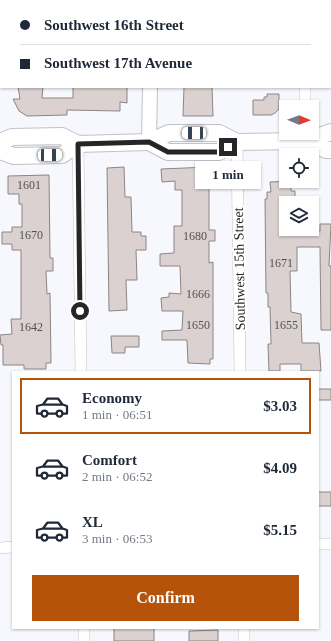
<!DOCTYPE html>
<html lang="en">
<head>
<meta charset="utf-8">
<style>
	:root { --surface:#fff; --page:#f6f6f7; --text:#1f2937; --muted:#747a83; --line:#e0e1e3; --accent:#b45309 }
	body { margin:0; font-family:"Times New Roman",serif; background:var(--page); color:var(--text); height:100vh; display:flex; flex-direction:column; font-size:15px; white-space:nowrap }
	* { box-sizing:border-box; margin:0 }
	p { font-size:13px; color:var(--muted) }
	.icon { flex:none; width:22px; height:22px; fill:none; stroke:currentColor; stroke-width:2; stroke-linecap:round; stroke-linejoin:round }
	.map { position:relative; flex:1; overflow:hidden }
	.side { position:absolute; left:12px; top:371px; width:307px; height:258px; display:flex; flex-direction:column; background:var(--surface); border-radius:0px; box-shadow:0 1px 3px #0004 }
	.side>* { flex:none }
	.guide { position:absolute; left:0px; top:0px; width:331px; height:88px; box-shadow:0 1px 3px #0004; display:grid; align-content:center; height:88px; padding:0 20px; background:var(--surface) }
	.needle { width:26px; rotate:91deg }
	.fabs { position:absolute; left:279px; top:100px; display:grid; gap:8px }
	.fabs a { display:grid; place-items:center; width:40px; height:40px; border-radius:0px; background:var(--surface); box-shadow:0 1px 3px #0004; font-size:20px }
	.end { position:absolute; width:18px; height:18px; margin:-9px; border:5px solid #262629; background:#fff; box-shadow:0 0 0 2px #fff }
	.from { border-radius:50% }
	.bubble { position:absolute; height:28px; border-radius:0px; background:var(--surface); box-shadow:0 1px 3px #0004; font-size:13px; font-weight:800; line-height:28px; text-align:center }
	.car { position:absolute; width:12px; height:24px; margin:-12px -6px; border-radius:5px; box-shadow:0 0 3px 1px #0007; background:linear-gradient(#fff 24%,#345 0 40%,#fff 0 76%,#345 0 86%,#fff 0) }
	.guide b { display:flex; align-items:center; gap:14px; height:38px; font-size:15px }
	.guide b+b { border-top:1px solid var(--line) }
	.guide i { width:10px; height:10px; background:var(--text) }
	ul { padding:7px 0 0; list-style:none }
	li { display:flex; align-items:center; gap:12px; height:56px; margin:0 8px 6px; padding:0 12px; border:2px solid transparent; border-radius:0px }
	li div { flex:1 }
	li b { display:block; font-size:15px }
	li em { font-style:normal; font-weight:800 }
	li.current { border-color:var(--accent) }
	li>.icon { width:36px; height:36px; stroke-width:1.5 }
	.button { display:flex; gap:8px; margin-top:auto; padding:8px 20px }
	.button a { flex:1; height:46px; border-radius:0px; background:var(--accent); color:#fff; font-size:16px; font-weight:800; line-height:46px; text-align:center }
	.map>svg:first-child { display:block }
</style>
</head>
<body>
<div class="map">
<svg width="331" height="641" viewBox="0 0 331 641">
	<rect width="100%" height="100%" fill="#f7f7fe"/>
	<g fill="#dad1d0" stroke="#8d8484">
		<path d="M 18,87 L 43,87 L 42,98 L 73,98 L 73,87 L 127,87 L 127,103 L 120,102 L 120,111 L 67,110 L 67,115 L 27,116 L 19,111 L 13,99 L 20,99 Z"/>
		<path d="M 184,87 L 212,87 L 213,116 L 183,116 Z"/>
		<path d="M 267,94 L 279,94 L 279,109 L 275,113 L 271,115 L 253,115 L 253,100 L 264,100 L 264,97 L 267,97 Z"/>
		<path d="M 124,167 L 125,197 L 131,197 L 132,232 L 141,232 L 141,236 L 146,236 L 146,250 L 136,250 L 137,280 L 126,280 L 127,310 L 109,311 L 107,168 Z"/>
		<path d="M 209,167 L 209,230 L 215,230 L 215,241 L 209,241 L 209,263 L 213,262 L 213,359 L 210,359 L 210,364 L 188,363 L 187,340 L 162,340 L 162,331 L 182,330 L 183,311 L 162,311 L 161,298 L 169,297 L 169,293 L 181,294 L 180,266 L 160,266 L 160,254 L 174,253 L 174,226 L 182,226 L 182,190 L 175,190 L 175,181 L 162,182 L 161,169 Z"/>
		<path d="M 49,175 L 50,258 L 53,258 L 53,271 L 46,271 L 47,294 L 50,293 L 51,363 L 46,363 L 46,369 L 24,369 L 24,365 L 3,365 L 3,345 L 1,345 L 0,335 L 12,334 L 11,319 L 21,319 L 21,250 L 12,250 L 12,244 L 2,244 L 2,232 L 12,232 L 12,227 L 22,227 L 22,204 L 19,204 L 19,194 L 8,194 L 8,176 Z"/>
		<path d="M 291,181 L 291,191 L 295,191 L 295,203 L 286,203 L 286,231 L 320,231 L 320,224 L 331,224 L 329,266 L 331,266 L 331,330 L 321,330 L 320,247 L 297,247 L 297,271 L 290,271 L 291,312 L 301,314 L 302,343 L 319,343 L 321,371 L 301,371 L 301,364 L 280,364 L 280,371 L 269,371 L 268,344 L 271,344 L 270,307 L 268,307 L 268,293 L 266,293 L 265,199 L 267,199 L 267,192 L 271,192 L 270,182 Z"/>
		<path d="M 111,336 L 139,336 L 139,347 L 125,347 L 125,353 L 112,353 Z"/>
		<rect x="318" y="389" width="13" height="11"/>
		<rect x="318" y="492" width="13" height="14"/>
		<rect x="114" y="628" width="40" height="13"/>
		<path d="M 218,630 L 218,641 L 189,641 L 189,631 Z"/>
	</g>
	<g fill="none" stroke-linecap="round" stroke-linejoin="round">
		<defs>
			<g id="minor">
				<path d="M 305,1 L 305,0"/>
				<path d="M 305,107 L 305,87"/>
				<path d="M 237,142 L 240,372"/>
				<path d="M 78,144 L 81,372"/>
				<path d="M 318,544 L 331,544"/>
				<path d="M 0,548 L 13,547"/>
				<path d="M 84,628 L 84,641"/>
				<path d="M 244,628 L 244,641"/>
			</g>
			<g id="tertiary">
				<path d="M 150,1 L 150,0"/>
				<path d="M 149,142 L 150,87"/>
			</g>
			<g id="secondary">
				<path d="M 305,141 L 326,150 L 331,150"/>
				<path d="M 0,142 L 12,137 L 62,136 L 78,144 L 149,142 L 169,133 L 219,133 L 237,142 L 305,141 L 331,132"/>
				<path d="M 149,142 L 168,152 L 219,152 L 237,142"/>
				<path d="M 0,151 L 14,156 L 62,155 L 78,144"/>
			</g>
		</defs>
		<use href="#minor" stroke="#c2c1c9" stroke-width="12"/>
		<use href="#tertiary" stroke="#c2c1c9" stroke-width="16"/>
		<use href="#secondary" stroke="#c2c1c9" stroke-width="18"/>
		<use href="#minor" stroke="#fff" stroke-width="11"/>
		<use href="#tertiary" stroke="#fff" stroke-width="14"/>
		<use href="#secondary" stroke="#fff" stroke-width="16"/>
	</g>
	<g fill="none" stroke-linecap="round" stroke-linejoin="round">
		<path stroke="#262629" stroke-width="5" d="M 80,311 L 78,144 L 149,142 L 168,152 L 219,152 L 228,147"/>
	</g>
	<g text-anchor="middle" stroke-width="4" stroke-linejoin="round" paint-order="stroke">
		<g font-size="12" fill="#535153">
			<text x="29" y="189">1601</text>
			<text x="31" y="239">1670</text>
			<text x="195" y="240">1680</text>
			<text x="281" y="267">1671</text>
			<text x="198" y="298">1666</text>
			<text x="198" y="329">1650</text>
			<text x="286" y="329">1655</text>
			<text x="31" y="331">1642</text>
		</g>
		<g font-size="14" fill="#262629" stroke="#fff">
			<text transform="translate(239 269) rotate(-91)" y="5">Southwest 15th Street</text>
		</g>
	</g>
</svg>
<div class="fabs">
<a><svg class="needle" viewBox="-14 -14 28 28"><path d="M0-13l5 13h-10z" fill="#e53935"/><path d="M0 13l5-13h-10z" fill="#747a83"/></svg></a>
<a><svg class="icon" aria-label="locate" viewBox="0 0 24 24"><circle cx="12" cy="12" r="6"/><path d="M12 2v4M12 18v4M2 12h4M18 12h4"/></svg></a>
<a><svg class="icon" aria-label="layers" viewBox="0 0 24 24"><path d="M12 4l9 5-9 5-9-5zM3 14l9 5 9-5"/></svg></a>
</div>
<i class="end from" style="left:80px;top:311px"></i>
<i class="end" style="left:228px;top:147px"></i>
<div class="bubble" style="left:195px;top:161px;width:66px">1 min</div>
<i class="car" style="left:194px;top:133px;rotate:270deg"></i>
<i class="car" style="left:50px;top:155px;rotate:89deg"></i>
<div class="guide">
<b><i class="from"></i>Southwest 16th Street</b>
<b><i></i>Southwest 17th Avenue</b>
</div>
<section class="side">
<ul>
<li class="current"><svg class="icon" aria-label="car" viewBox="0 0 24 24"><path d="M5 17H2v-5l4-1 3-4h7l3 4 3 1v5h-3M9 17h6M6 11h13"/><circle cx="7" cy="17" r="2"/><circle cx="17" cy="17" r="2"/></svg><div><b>Economy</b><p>1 min · 06:51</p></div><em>$3.03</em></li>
<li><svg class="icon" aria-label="car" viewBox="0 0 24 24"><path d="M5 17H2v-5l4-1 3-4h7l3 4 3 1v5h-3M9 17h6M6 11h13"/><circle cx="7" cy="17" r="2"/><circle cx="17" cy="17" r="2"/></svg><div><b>Comfort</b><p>2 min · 06:52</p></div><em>$4.09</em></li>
<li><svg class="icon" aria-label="car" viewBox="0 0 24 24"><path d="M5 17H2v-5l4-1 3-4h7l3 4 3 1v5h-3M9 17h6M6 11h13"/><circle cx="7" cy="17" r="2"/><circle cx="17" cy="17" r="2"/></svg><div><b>XL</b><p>3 min · 06:53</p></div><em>$5.15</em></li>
</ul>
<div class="button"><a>Confirm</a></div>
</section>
</div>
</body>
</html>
